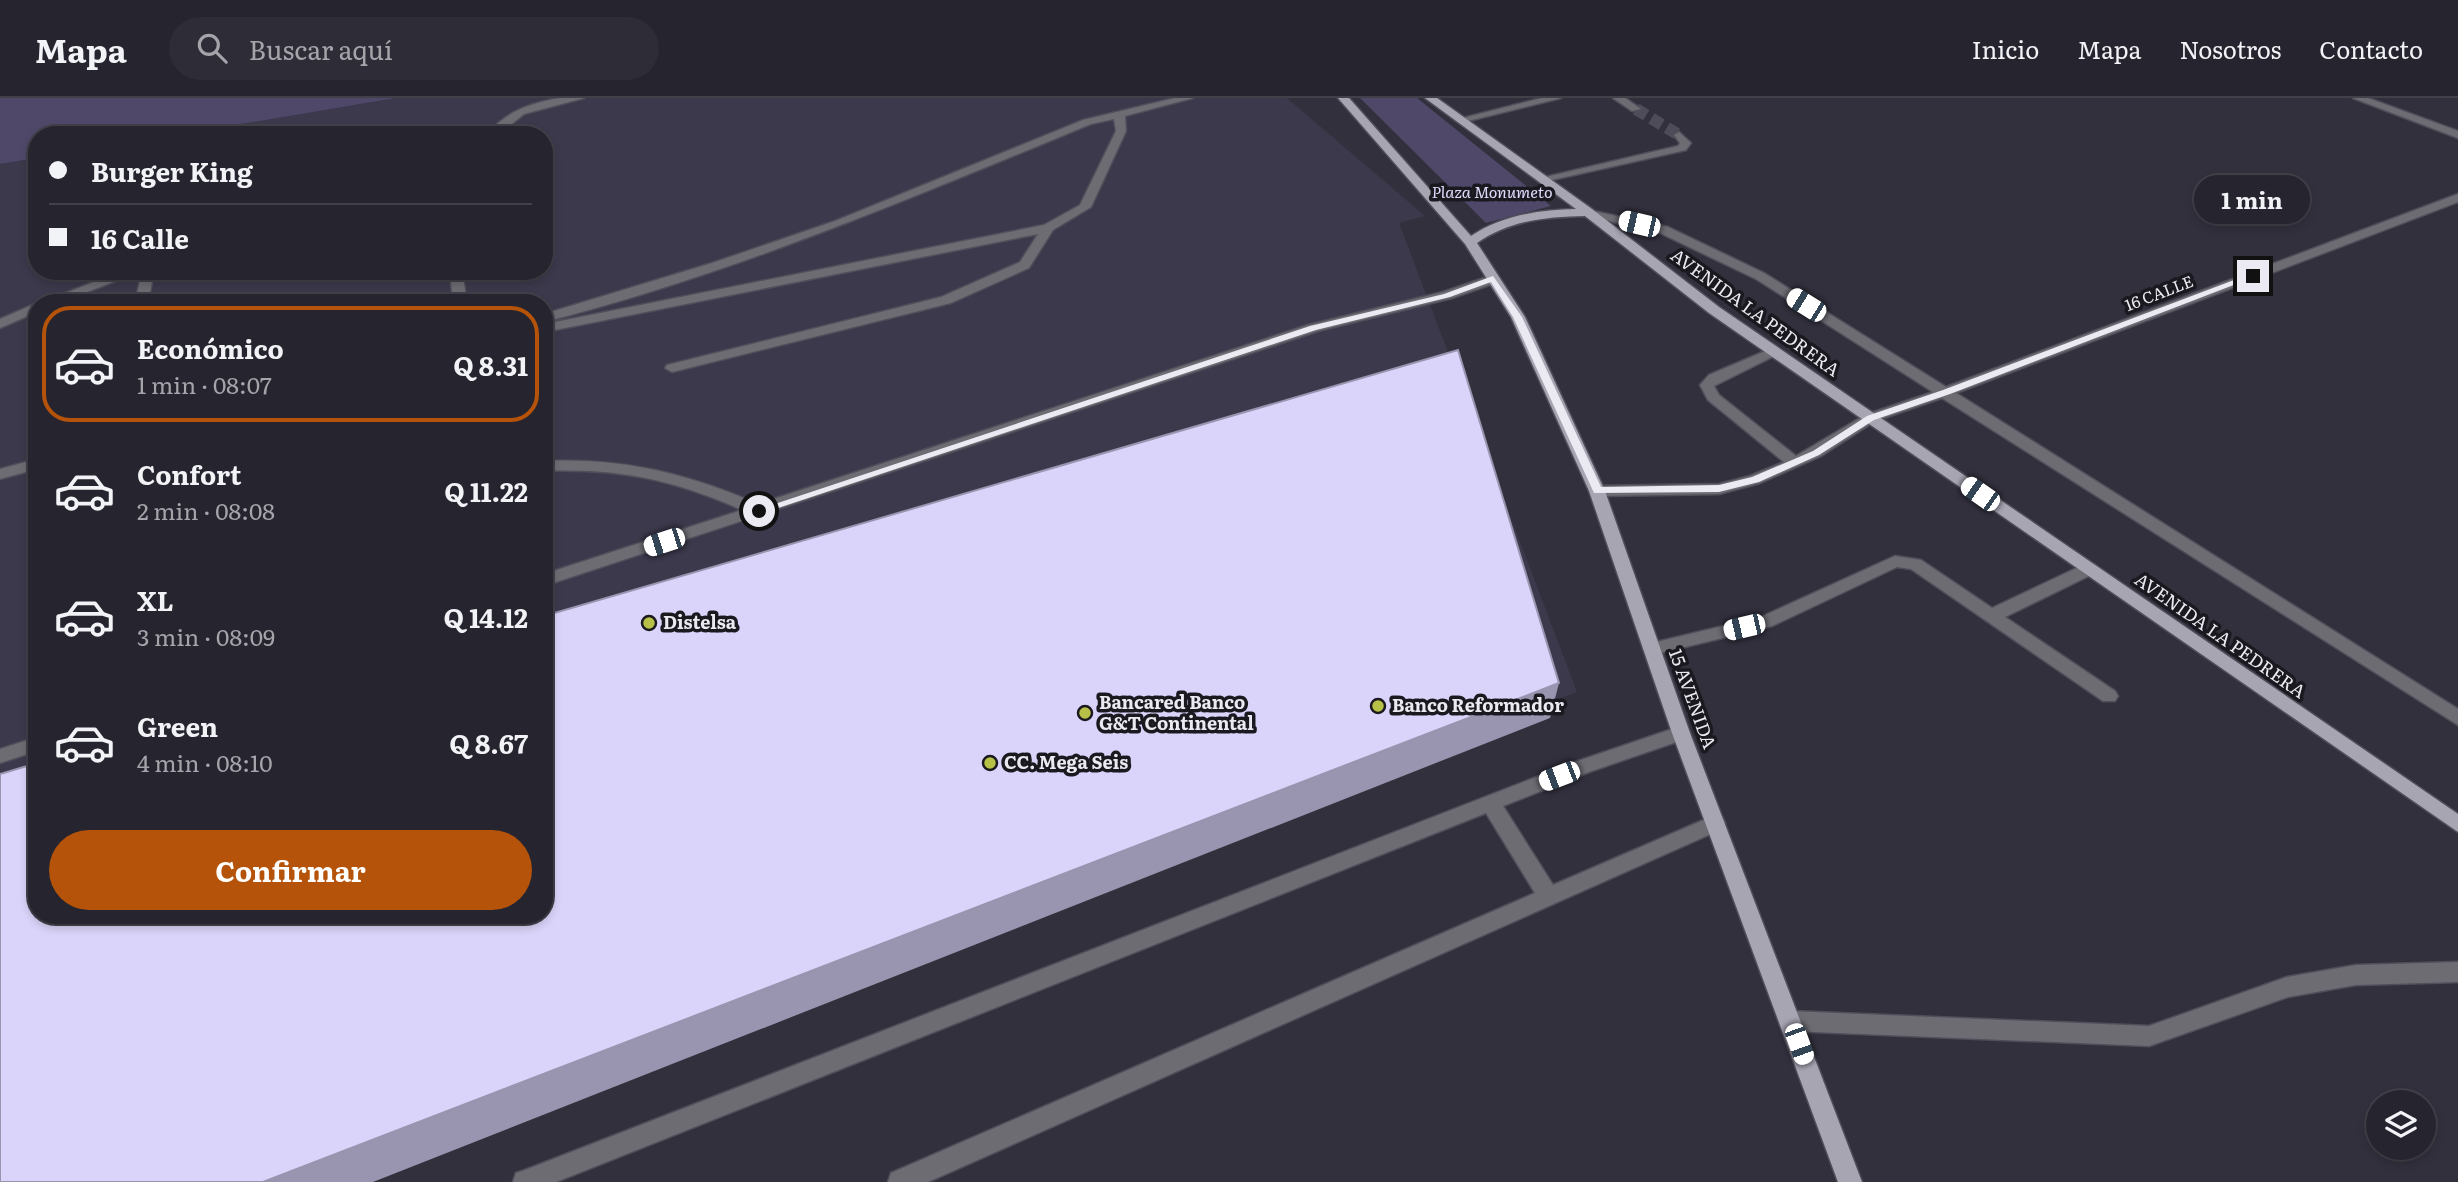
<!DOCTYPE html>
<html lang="es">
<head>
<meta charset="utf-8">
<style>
	:root { --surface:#26242e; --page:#2e2c36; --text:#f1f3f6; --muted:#a4a4aa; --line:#42414a; --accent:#b45309 }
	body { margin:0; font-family:Literata,serif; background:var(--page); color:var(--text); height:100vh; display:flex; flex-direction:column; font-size:26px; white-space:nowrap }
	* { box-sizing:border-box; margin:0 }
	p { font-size:23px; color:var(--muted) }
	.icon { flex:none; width:38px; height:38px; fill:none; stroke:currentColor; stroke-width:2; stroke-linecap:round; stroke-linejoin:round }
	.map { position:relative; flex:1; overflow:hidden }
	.side { position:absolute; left:28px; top:196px; width:525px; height:630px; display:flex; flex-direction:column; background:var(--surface); border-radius:28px; box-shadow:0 4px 10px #0003,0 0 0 2px var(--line) }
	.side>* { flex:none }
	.guide { position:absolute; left:28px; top:28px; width:525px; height:154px; border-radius:28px; box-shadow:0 4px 10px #0003,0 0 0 2px var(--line); display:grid; align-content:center; height:154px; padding:0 21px; background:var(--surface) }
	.controls { position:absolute; left:2366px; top:992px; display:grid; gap:14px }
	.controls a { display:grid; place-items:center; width:70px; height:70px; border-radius:50%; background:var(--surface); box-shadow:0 4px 10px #0003,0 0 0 2px var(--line); font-size:35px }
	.end { position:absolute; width:32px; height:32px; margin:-16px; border:9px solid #ebeaf2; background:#111; box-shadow:0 0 0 4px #111 }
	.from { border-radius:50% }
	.bubble { position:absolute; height:49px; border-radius:24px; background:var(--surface); box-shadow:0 4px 10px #0003,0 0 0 2px var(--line); font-size:23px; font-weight:700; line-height:49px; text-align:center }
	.car { position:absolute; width:21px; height:42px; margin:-21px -10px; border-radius:9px; box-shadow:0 0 5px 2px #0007; background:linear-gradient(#fff 24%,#345 0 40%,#fff 0 76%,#345 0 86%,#fff 0) }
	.guide b { display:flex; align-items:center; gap:24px; height:66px; font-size:26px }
	.guide b+b { border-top:2px solid var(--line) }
	.guide i { width:18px; height:18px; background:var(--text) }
	ul { padding:12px 0 0; list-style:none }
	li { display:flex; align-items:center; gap:21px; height:116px; margin:0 14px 10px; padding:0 7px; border:4px solid transparent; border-radius:28px }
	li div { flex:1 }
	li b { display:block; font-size:26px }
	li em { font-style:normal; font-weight:700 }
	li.on { border-color:var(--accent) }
	li>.icon { width:63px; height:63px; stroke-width:1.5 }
	.action { display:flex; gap:14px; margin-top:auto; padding:14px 21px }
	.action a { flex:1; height:80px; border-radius:42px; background:var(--accent); color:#fff; font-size:28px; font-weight:700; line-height:80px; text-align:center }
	header { display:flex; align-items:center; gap:42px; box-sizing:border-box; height:98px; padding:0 35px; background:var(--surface); border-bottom:2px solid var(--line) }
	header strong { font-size:33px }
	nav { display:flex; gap:38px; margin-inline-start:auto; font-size:24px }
	.search { width:490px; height:63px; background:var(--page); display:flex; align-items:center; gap:18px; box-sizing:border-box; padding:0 24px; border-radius:38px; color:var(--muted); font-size:26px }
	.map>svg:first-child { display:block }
</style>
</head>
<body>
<header>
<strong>Mapa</strong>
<div class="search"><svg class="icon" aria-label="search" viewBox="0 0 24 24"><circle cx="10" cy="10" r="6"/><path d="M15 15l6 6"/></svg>Buscar aquí</div>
<nav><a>Inicio</a><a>Mapa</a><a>Nosotros</a><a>Contacto</a></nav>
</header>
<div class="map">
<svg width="2458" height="1084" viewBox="0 0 2458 1084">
	<rect width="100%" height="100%" fill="#32303d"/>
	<path fill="#3c394c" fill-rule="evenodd" d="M 396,0 L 1287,0 L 1425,118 L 1399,125 L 1577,594 L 305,1084 L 0,1084 L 0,66 L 37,60 L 37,173 L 544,173 L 544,37 L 176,37 ZM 37,205 L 544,205 L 544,817 L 37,817 Z"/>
	<g fill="#4f4869">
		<path d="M 0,0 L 396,0 L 176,37 L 37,37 L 37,60 L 0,66 Z"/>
		<path d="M 1360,0 L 1417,0 L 1551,108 L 1486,125 Z"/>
	</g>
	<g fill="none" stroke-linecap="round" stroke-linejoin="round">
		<path stroke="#4e4c58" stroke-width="12" stroke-dasharray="12 6" stroke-linecap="butt" d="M 1636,11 L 1679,37"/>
		<defs>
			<g id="minor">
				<path d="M 560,0 L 584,0 L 524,16 L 498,37 L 487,37 C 506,13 531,5 560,0 Z"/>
				<path d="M 1175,0 L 1193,0 L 1125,18 L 1126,33 L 1091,109 L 1053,132 L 1029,170 L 951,205 L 672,274 L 665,270 L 667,267 L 941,199 L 1020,164 L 1038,136 L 550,233 L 544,230 L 545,226 L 550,225 L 1044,127 L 1080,107 L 1116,33 L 1114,21 L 1091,26 C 911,100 733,176 544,224 L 544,216 L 712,165 L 835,123 L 1083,22 Z"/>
				<path d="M 1542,0 L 1561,0 L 1460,25 L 1455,22 Z"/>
				<path d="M 1613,0 L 1625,0 L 1641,11 L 1632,13 Z"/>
				<path d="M 2353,0 L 2368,0 L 2458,33 L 2458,40 Z"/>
				<path d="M 1679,34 L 1691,45 L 1686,52 L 1543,84 L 1537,81 L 1678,48 L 1680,45 L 1674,37 Z"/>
				<path d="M 2458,96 L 2458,104 L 1956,295 L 2458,611 L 2458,627 L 1942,300 L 1875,323 L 1821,358 L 1760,385 L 1719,396 L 1597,398 L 1589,393 L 1597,388 L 1719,386 L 1750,378 L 1784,364 L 1708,302 L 1700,287 L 1709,277 L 1770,251 L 1775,250 L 1782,254 L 1714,288 L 1719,297 L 1796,358 L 1865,317 L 1933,294 L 1756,181 L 1660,135 L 1584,117 L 1584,111 L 1668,129 L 1764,175 L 1946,289 Z"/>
				<path d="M 122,173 L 141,173 L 59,205 L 40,205 Z"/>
				<path d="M 142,173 L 154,173 L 148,205 L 135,205 Z"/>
				<path d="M 450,173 L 462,173 L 467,205 L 453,205 Z"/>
				<path d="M 1493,177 L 1498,178 L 1498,184 L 1452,200 L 1318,233 L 544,488 L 544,476 L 742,412 C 674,382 619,370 544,373 L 544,363 C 624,360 685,375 758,406 L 1308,227 L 1443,194 Z"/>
				<path d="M 37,205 L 37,214 L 0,230 L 0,221 Z"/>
				<path d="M 37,361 L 37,371 L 0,381 L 0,371 Z"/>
				<path d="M 1895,458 L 1921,462 L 1992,510 L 2083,467 L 2095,467 L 2097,471 L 2095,475 L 2005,519 L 2115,593 L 2118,598 L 2115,603 L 2103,603 L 1911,471 L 1897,469 L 1772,528 L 1652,557 L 1646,555 L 1643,551 L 1646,547 L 1652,545 L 1761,519 Z"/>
				<path d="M 1681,628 L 1688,630 L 1690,635 L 1688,640 L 1589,674 L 1503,708 L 1553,787 L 1715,717 L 1722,719 L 1725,725 L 1722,731 L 928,1084 L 888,1084 L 891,1075 L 1535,795 L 1486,715 L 556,1084 L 513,1084 L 516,1075 L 525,1072 L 1575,664 Z"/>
				<path d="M 37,639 L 37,653 L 0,665 L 0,651 Z"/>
				<path d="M 2458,864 L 2458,884 L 2356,887 L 2288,899 L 2149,948 L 1790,933 L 1782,930 L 1779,923 L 1782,916 L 1790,913 L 2149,928 L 2287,879 L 2356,867 Z"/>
			</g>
			<path id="major" d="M 1338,0 L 1349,0 L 1471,138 C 1502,117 1539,112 1576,111 L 1425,0 L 1437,0 L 1592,111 L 1719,209 L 2458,716 L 2458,734 L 1709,215 L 1585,118 C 1546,119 1510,122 1477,145 L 1525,219 L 1605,393 L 1690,635 L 1862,1084 L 1838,1084 L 1672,635 L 1589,393 L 1511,219 L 1465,146 Z"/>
		</defs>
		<use href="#minor" stroke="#504e5a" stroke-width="3"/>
		<use href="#major" stroke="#504e5a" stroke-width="3"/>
		<use href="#minor" fill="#6d6c73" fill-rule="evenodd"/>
		<use href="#major" fill="#a8a5b3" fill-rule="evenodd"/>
	</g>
	<path fill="#9994af" d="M 1559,585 L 1550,620 L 373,1084 L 263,1084 Z"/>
	<path fill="#dbd4fa" stroke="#9994af" stroke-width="2" d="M 1458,252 L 1559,585 L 263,1084 L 0,1084 L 0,676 L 37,665 L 37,817 L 544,817 L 544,518 Z"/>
	<path fill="#ebeaf2" d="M 2250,176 L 2257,178 L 1950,296 L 1874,322 L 1819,357 L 1759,384 L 1719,394 L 1594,395 L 1513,219 L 1491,184 L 1450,199 L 1316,232 L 763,415 L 754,413 L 1310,228 L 1444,196 L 1493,178 L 1522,219 L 1601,389 L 1719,387 L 1752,379 L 1813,353 L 1867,318 L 1943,292 Z"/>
	<g fill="#b8c147" stroke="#1a191f" stroke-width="2.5">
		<circle cx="649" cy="525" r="7"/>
		<circle cx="1378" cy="608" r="7"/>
		<circle cx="1085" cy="615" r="7"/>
		<circle cx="990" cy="665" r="7"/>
	</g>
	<g text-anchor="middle" stroke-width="7" stroke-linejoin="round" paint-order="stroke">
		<g font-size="16" font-style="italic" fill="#e0dafc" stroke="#1a191f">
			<text x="1492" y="100">Plaza Monumeto</text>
		</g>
		<g font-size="16" fill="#ebeaf2" stroke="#1a191f">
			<text transform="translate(2159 195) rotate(-21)" y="6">16 CALLE</text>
		</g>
		<g font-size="18" fill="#ebeaf2" stroke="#1a191f">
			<text transform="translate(1755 215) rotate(36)" y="6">AVENIDA LA PEDRERA</text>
			<text transform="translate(2220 538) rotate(35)" y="6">AVENIDA LA PEDRERA</text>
			<text transform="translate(1692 601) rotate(70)" y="6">15 AVENIDA</text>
		</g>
		<g font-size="18" font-weight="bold" fill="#ebeaf2" stroke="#1a191f" text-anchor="start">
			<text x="663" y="531">Distelsa</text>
			<text x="1099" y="611">Bancared Banco<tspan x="1099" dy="21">G&amp;T Continental</tspan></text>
			<text x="1392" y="614">Banco Reformador</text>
			<text x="1004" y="671">CC. Mega Seis</text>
		</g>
	</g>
</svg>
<div class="controls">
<a><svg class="icon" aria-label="layers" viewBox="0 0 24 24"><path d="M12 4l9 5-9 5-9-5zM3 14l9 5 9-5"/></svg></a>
</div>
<i class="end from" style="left:759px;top:413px"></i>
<i class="end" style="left:2253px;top:178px"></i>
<div class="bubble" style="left:2194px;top:77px;width:116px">1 min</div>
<i class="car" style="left:1639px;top:126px;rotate:283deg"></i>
<i class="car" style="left:1806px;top:207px;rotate:302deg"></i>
<i class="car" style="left:1980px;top:396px;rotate:305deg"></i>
<i class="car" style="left:664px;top:444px;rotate:252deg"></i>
<i class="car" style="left:1744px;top:529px;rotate:257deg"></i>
<i class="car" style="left:1559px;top:678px;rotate:249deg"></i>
<i class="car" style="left:1799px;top:946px;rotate:160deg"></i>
<div class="guide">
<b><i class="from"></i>Burger King</b>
<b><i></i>16 Calle</b>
</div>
<section class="side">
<ul>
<li class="on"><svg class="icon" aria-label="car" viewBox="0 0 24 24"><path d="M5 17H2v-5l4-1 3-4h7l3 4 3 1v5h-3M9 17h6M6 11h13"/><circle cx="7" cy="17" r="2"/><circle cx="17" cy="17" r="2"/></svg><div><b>Económico</b><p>1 min · 08:07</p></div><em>Q 8.31</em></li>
<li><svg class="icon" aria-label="car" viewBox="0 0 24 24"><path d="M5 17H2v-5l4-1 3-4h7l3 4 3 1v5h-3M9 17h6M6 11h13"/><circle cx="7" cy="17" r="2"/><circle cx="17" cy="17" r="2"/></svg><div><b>Confort</b><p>2 min · 08:08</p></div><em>Q 11.22</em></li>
<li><svg class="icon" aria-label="car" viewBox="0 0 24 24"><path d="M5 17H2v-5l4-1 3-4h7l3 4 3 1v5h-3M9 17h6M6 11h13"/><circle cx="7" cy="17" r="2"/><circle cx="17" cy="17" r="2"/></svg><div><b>XL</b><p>3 min · 08:09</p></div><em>Q 14.12</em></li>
<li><svg class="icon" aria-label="car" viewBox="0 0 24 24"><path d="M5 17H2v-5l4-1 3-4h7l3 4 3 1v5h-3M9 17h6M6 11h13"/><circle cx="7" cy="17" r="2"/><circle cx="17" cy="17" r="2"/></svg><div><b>Green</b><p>4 min · 08:10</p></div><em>Q 8.67</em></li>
</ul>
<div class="action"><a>Confirmar</a></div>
</section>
</div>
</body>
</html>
